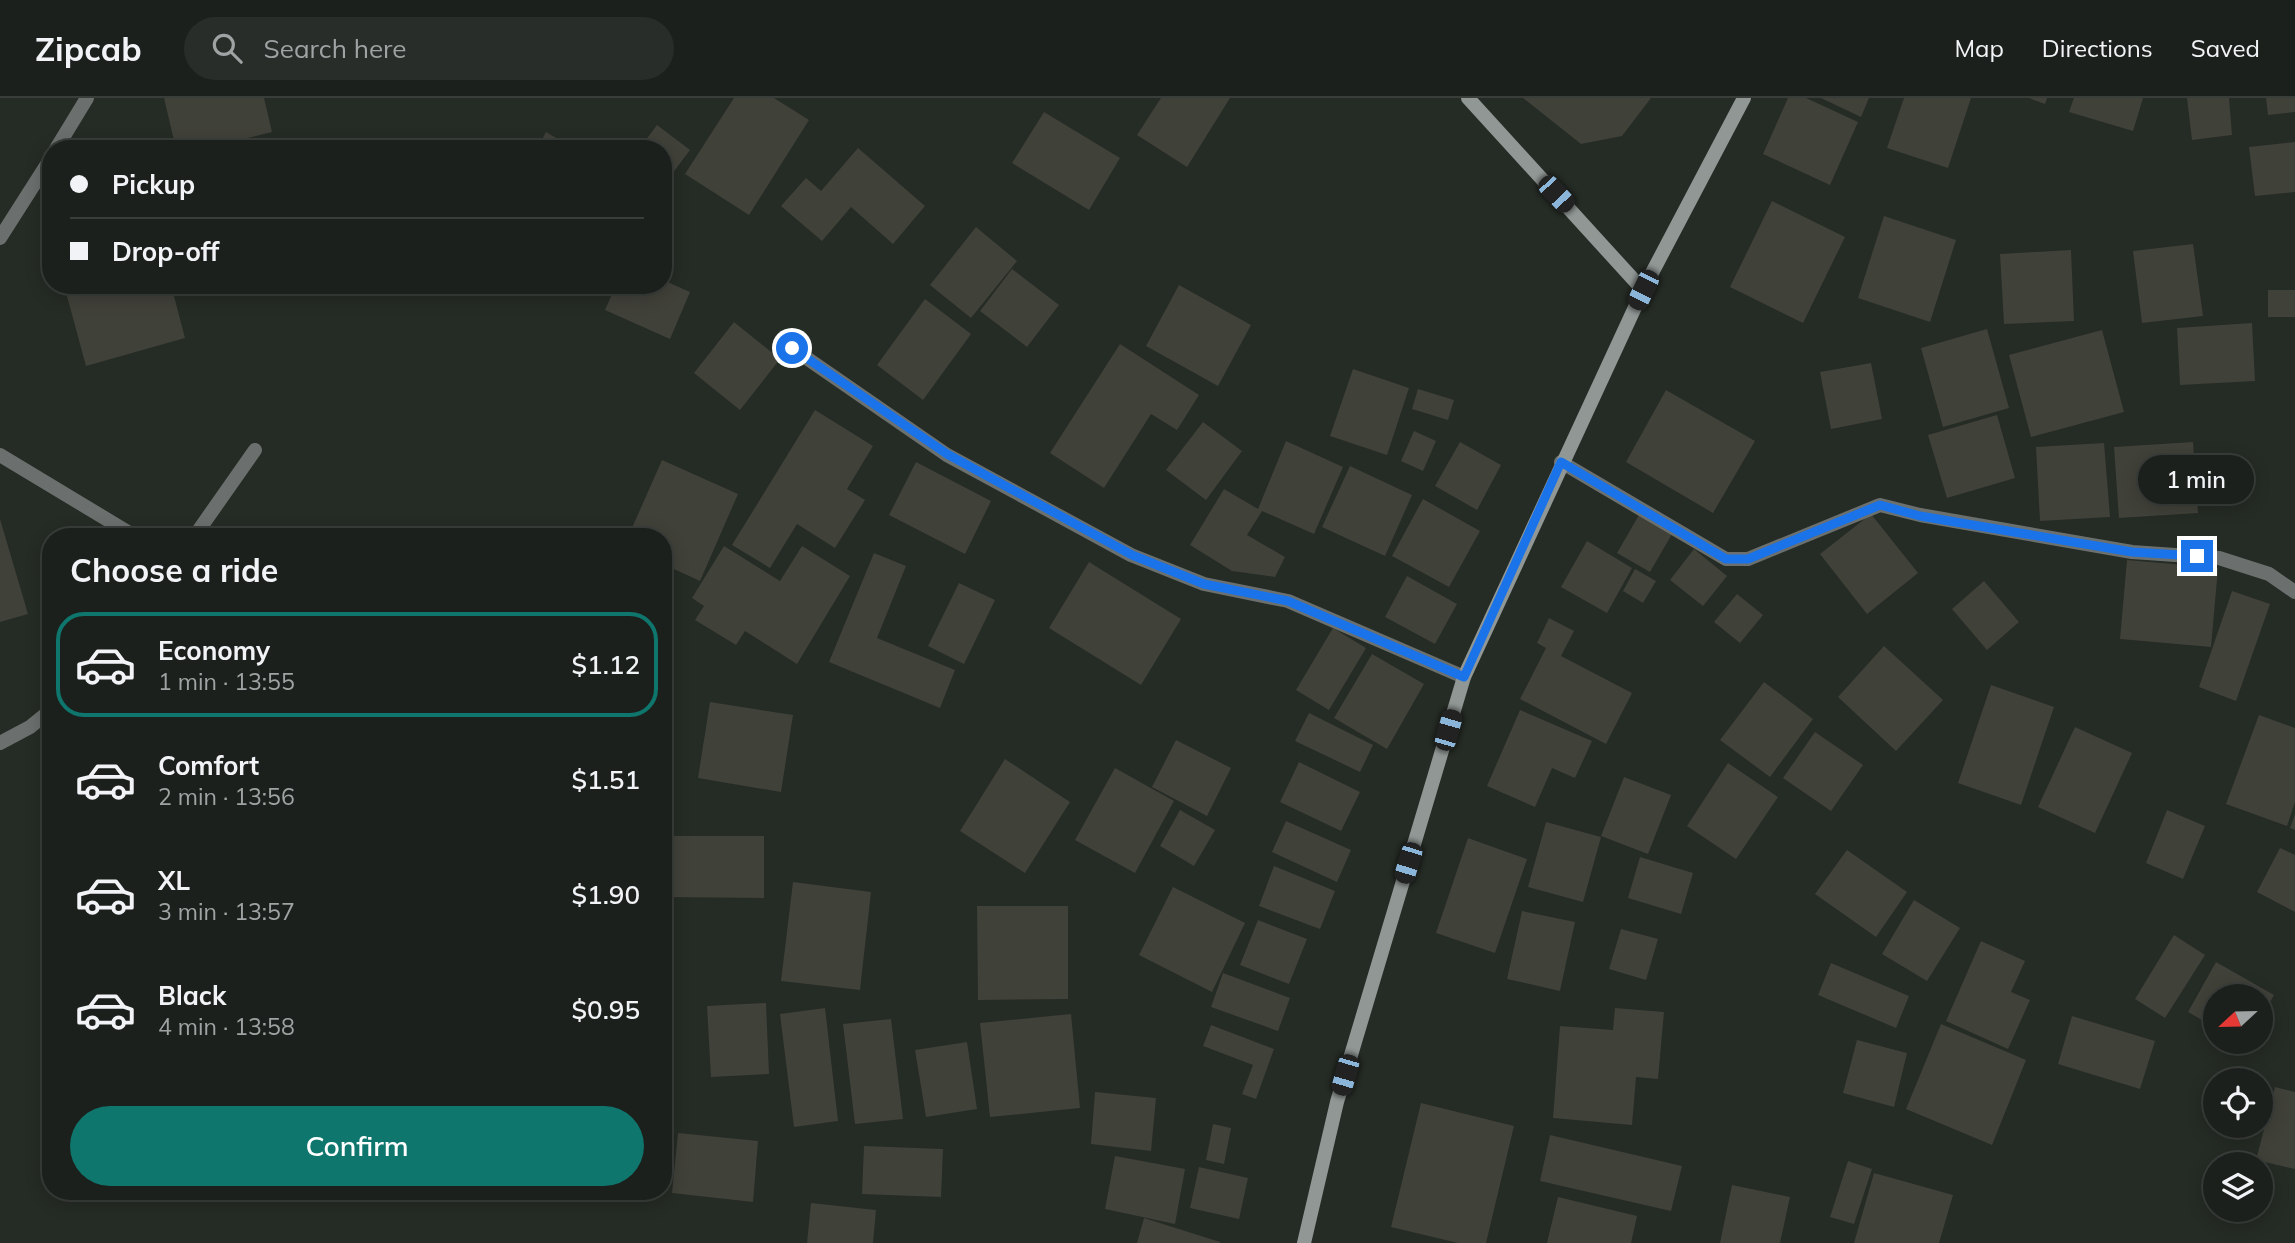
<!DOCTYPE html>
<html lang="en">
<head>
<meta charset="utf-8">
<style>
	:root { --surface:#1c201c; --page:#292d29; --text:#f1f3f6; --muted:#a0a3a3; --line:#3a3e3b; --accent:#0f766e }
	body { margin:0; font-family:Mulish,sans-serif; background:var(--page); color:var(--text); height:100vh; display:flex; flex-direction:column; font-size:26px; white-space:nowrap }
	* { box-sizing:border-box; margin:0 }
	p { font-size:23px; color:var(--muted) }
	.icon { flex:none; width:38px; height:38px; fill:none; stroke:currentColor; stroke-width:2; stroke-linecap:round; stroke-linejoin:round }
	.map { position:relative; flex:1; overflow:hidden }
	.drawer { position:absolute; left:42px; top:430px; width:630px; height:672px; display:flex; flex-direction:column; background:var(--surface); border-radius:28px; box-shadow:0 4px 18px #0003,0 0 0 2px var(--line) }
	.drawer>* { flex:none }
	.hud { position:absolute; left:42px; top:42px; width:630px; height:154px; border-radius:28px; box-shadow:0 4px 18px #0003,0 0 0 2px var(--line); display:grid; align-content:center; height:154px; padding:0 28px; background:var(--surface) }
	.needle { width:46px; rotate:248deg }
	.controls { position:absolute; left:2203px; top:886px; display:grid; gap:14px }
	.controls a { display:grid; place-items:center; width:70px; height:70px; border-radius:50%; background:var(--surface); box-shadow:0 4px 18px #0003,0 0 0 2px var(--line); font-size:35px }
	.end { position:absolute; width:32px; height:32px; margin:-16px; border:9px solid #1a73e8; background:#fff; box-shadow:0 0 0 4px #fff }
	.from { border-radius:50% }
	.bubble { position:absolute; height:49px; border-radius:24px; background:var(--surface); box-shadow:0 4px 18px #0003,0 0 0 2px var(--line); font-size:23px; font-weight:600; line-height:49px; text-align:center }
	.car { position:absolute; width:21px; height:42px; margin:-21px -10px; border-radius:9px; box-shadow:0 0 5px 2px #0007; background:linear-gradient(#222 24%,#8ab4d8 0 40%,#222 0 76%,#8ab4d8 0 86%,#222 0) }
	.hud b { display:flex; align-items:center; gap:24px; height:66px; font-size:26px }
	.hud b+b { border-top:2px solid var(--line) }
	.hud i { width:18px; height:18px; background:var(--text) }
	ul { padding:0; list-style:none }
	li { display:flex; align-items:center; gap:21px; height:105px; margin:0 14px 10px; padding:0 14px; border:4px solid transparent; border-radius:28px }
	li div { flex:1 }
	li b { display:block; font-size:26px }
	li em { font-style:normal; font-weight:600 }
	li.selected { border-color:var(--accent) }
	li>.icon { width:63px; height:63px; stroke-width:1.5 }
	h2 { padding:0 28px; font-size:32px; line-height:84px }
	.primary-button { display:flex; gap:14px; margin-top:auto; padding:14px 28px }
	.primary-button a { flex:1; height:80px; border-radius:42px; background:var(--accent); color:#fff; font-size:28px; font-weight:600; line-height:80px; text-align:center }
	header { display:flex; align-items:center; gap:42px; box-sizing:border-box; height:98px; padding:0 35px; background:var(--surface); border-bottom:2px solid var(--line) }
	header strong { font-size:33px }
	nav { display:flex; gap:38px; margin-inline-start:auto; font-size:24px }
	.search { width:490px; height:63px; background:var(--page); display:flex; align-items:center; gap:18px; box-sizing:border-box; padding:0 24px; border-radius:38px; color:var(--muted); font-size:26px }
	.map>svg:first-child { display:block }
</style>
</head>
<body>
<header>
<strong>Zipcab</strong>
<div class="search"><svg class="icon" aria-label="search" viewBox="0 0 24 24"><circle cx="10" cy="10" r="6"/><path d="M15 15l6 6"/></svg>Search here</div>
<nav><a>Map</a><a>Directions</a><a>Saved</a></nav>
</header>
<div class="map">
<svg width="2295" height="1145" viewBox="0 0 2295 1145">
	<rect width="100%" height="100%" fill="#252b25"/>
	<g fill="#404139">
		<path d="M 164,0 L 264,0 L 272,34 L 203,51 L 176,51 Z"/>
		<path d="M 734,0 L 774,0 L 809,22 L 749,117 L 685,76 Z"/>
		<path d="M 1161,0 L 1230,0 L 1187,69 L 1137,37 Z"/>
		<path d="M 1523,0 L 1651,0 L 1622,38 L 1581,46 Z"/>
		<path d="M 1788,0 L 1806,0 L 1858,24 L 1830,87 L 1763,56 Z"/>
		<path d="M 1821,0 L 1869,0 L 1861,19 Z"/>
		<path d="M 1904,0 L 1971,0 L 1948,70 L 1887,50 Z"/>
		<path d="M 2029,0 L 2047,0 L 2045,6 Z"/>
		<path d="M 2074,0 L 2143,0 L 2133,33 L 2069,14 Z"/>
		<path d="M 2187,0 L 2229,0 L 2232,37 L 2192,42 Z"/>
		<path d="M 2266,0 L 2295,0 L 2295,14 L 2268,17 Z"/>
		<path d="M 1044,14 L 1120,60 L 1089,112 L 1012,65 Z"/>
		<path d="M 657,27 L 690,52 L 663,88 L 663,51 L 639,51 Z"/>
		<path d="M 546,34 L 575,51 L 537,51 Z"/>
		<path d="M 2295,44 L 2295,94 L 2255,98 L 2249,49 Z"/>
		<path d="M 858,50 L 925,108 L 893,146 L 851,109 L 822,143 L 781,108 L 806,80 L 821,93 Z"/>
		<path d="M 1772,103 L 1845,139 L 1803,225 L 1730,189 Z"/>
		<path d="M 1884,118 L 1956,142 L 1930,224 L 1858,200 Z"/>
		<path d="M 976,129 L 1017,163 L 971,220 L 930,187 Z"/>
		<path d="M 2193,146 L 2203,218 L 2142,225 L 2133,153 Z"/>
		<path d="M 2071,152 L 2074,223 L 2004,226 L 2000,156 Z"/>
		<path d="M 1012,171 L 1059,207 L 1027,249 L 980,213 Z"/>
		<path d="M 663,182 L 690,194 L 670,241 L 605,212 L 616,187 L 663,187 Z"/>
		<path d="M 64,187 L 171,187 L 185,240 L 86,268 Z"/>
		<path d="M 1179,187 L 1251,227 L 1218,288 L 1146,248 Z"/>
		<rect x="2268" y="192" width="27" height="27"/>
		<path d="M 925,201 L 971,236 L 923,302 L 877,267 Z"/>
		<path d="M 734,224 L 780,261 L 740,312 L 694,275 Z"/>
		<path d="M 2252,225 L 2255,283 L 2180,287 L 2177,230 Z"/>
		<path d="M 1987,231 L 2009,310 L 1943,329 L 1921,250 Z"/>
		<path d="M 2102,232 L 2124,314 L 2031,339 L 2009,257 Z"/>
		<path d="M 1120,246 L 1199,297 L 1177,332 L 1151,316 L 1104,390 L 1050,355 Z"/>
		<path d="M 1871,265 L 1882,321 L 1831,331 L 1820,274 Z"/>
		<path d="M 1353,271 L 1409,290 L 1387,357 L 1330,338 Z"/>
		<path d="M 1418,291 L 1454,302 L 1448,322 L 1412,311 Z"/>
		<path d="M 1666,292 L 1755,343 L 1713,415 L 1626,364 Z"/>
		<path d="M 815,312 L 873,348 L 847,391 L 865,402 L 835,450 L 797,426 L 770,470 L 732,447 Z"/>
		<path d="M 1997,317 L 2015,380 L 1947,400 L 1928,337 Z"/>
		<path d="M 1203,324 L 1242,353 L 1206,402 L 1166,372 Z"/>
		<path d="M 1414,333 L 1436,343 L 1423,373 L 1401,363 Z"/>
		<path d="M 1286,343 L 1343,369 L 1314,436 L 1262,413 L 1247,437 L 1285,459 L 1275,479 L 1232,473 L 1190,447 L 1224,391 L 1258,411 Z"/>
		<path d="M 1460,344 L 1501,367 L 1477,412 L 1435,388 Z"/>
		<path d="M 2193,344 L 2198,415 L 2119,420 L 2114,349 Z"/>
		<path d="M 2104,345 L 2110,419 L 2040,423 L 2036,349 Z"/>
		<path d="M 662,362 L 738,396 L 700,483 L 663,466 L 663,439 L 628,439 Z"/>
		<path d="M 916,364 L 991,403 L 965,456 L 889,417 Z"/>
		<path d="M 1350,368 L 1412,397 L 1385,458 L 1322,429 Z"/>
		<path d="M 1423,401 L 1480,433 L 1449,489 L 1392,458 Z"/>
		<path d="M 1871,416 L 1918,475 L 1867,516 L 1820,456 Z"/>
		<path d="M 1639,417 L 1672,436 L 1650,474 L 1617,455 Z"/>
		<path d="M 0,421 L 28,516 L 0,524 Z"/>
		<path d="M 1587,443 L 1632,470 L 1607,515 L 1561,489 Z"/>
		<path d="M 724,448 L 780,483 L 802,448 L 850,478 L 797,566 L 745,533 L 736,547 L 695,522 L 704,508 L 692,500 Z"/>
		<path d="M 1694,451 L 1727,478 L 1703,508 L 1670,482 Z"/>
		<path d="M 874,455 L 906,468 L 877,540 L 955,572 L 940,610 L 829,564 Z"/>
		<path d="M 2127,462 L 2218,470 L 2211,549 L 2120,541 Z"/>
		<path d="M 1089,464 L 1181,521 L 1141,587 L 1049,530 Z"/>
		<path d="M 1635,471 L 1656,483 L 1643,505 L 1623,493 Z"/>
		<path d="M 1407,478 L 1457,506 L 1435,546 L 1385,519 Z"/>
		<path d="M 1984,483 L 2019,524 L 1987,552 L 1952,511 Z"/>
		<path d="M 959,485 L 995,502 L 964,566 L 928,548 Z"/>
		<path d="M 2232,493 L 2270,506 L 2236,603 L 2199,589 Z"/>
		<path d="M 1737,496 L 1763,517 L 1740,545 L 1714,524 Z"/>
		<path d="M 1549,520 L 1574,533 L 1561,558 L 1632,595 L 1606,646 L 1520,601 L 1546,550 L 1537,545 Z"/>
		<path d="M 1333,530 L 1366,550 L 1329,612 L 1296,592 Z"/>
		<path d="M 1884,548 L 1943,602 L 1896,653 L 1838,599 Z"/>
		<path d="M 1372,556 L 1424,586 L 1387,651 L 1334,620 Z"/>
		<path d="M 1764,584 L 1813,621 L 1770,679 L 1720,642 Z"/>
		<path d="M 1991,587 L 2054,609 L 2021,707 L 1958,685 Z"/>
		<path d="M 710,604 L 793,617 L 781,694 L 698,680 Z"/>
		<path d="M 1520,612 L 1592,643 L 1575,680 L 1552,670 L 1535,709 L 1487,688 Z"/>
		<path d="M 1309,615 L 1373,647 L 1360,674 L 1295,643 Z"/>
		<path d="M 2259,617 L 2295,630 L 2295,704 L 2287,728 L 2226,706 Z"/>
		<path d="M 2075,629 L 2132,655 L 2095,735 L 2038,709 Z"/>
		<path d="M 1815,634 L 1863,667 L 1831,713 L 1783,680 Z"/>
		<path d="M 1176,642 L 1231,670 L 1207,718 L 1152,689 Z"/>
		<path d="M 663,647 L 668,648 L 664,665 L 663,665 Z"/>
		<path d="M 1005,661 L 1070,704 L 1025,775 L 960,733 Z"/>
		<path d="M 1299,664 L 1360,694 L 1341,733 L 1280,704 Z"/>
		<path d="M 1728,665 L 1778,699 L 1736,761 L 1687,728 Z"/>
		<path d="M 1115,670 L 1174,703 L 1135,775 L 1075,742 Z"/>
		<path d="M 1624,679 L 1671,697 L 1648,756 L 1601,738 Z"/>
		<path d="M 1180,712 L 1215,732 L 1194,768 L 1160,748 Z"/>
		<path d="M 2167,712 L 2205,728 L 2183,781 L 2146,765 Z"/>
		<path d="M 2295,716 L 2295,732 L 2290,730 Z"/>
		<path d="M 1286,723 L 1351,752 L 1337,784 L 1272,754 Z"/>
		<path d="M 1546,724 L 1601,739 L 1583,804 L 1528,789 Z"/>
		<path d="M 663,738 L 764,738 L 764,800 L 663,799 Z"/>
		<path d="M 1468,740 L 1527,761 L 1495,855 L 1436,835 Z"/>
		<path d="M 2280,750 L 2295,757 L 2295,814 L 2257,794 Z"/>
		<path d="M 1847,752 L 1907,794 L 1876,839 L 1815,796 Z"/>
		<path d="M 1640,759 L 1693,775 L 1681,816 L 1628,800 Z"/>
		<path d="M 1274,768 L 1335,793 L 1320,831 L 1259,808 Z"/>
		<path d="M 793,784 L 871,794 L 860,892 L 781,883 Z"/>
		<path d="M 1173,789 L 1245,825 L 1212,894 L 1139,857 Z"/>
		<path d="M 1914,802 L 1960,830 L 1927,883 L 1882,856 Z"/>
		<path d="M 977,808 L 1068,808 L 1068,901 L 978,902 Z"/>
		<path d="M 1522,813 L 1575,824 L 1560,893 L 1507,881 Z"/>
		<path d="M 1258,822 L 1307,841 L 1289,886 L 1240,867 Z"/>
		<path d="M 1621,831 L 1658,841 L 1646,882 L 1609,871 Z"/>
		<path d="M 2174,837 L 2205,857 L 2165,920 L 2135,901 Z"/>
		<path d="M 1981,843 L 2025,863 L 2011,894 L 2030,902 L 2008,951 L 1946,923 Z"/>
		<path d="M 2216,864 L 2274,897 L 2261,921 L 2261,898 L 2216,898 L 2216,930 L 2188,914 Z"/>
		<path d="M 1831,865 L 1909,898 L 1896,930 L 1818,897 Z"/>
		<path d="M 1223,875 L 1290,900 L 1278,933 L 1211,909 Z"/>
		<path d="M 766,905 L 769,976 L 711,979 L 707,908 Z"/>
		<path d="M 825,910 L 838,1023 L 794,1029 L 780,916 Z"/>
		<path d="M 1615,910 L 1664,914 L 1658,981 L 1636,979 L 1632,1027 L 1553,1020 L 1560,928 L 1613,932 Z"/>
		<path d="M 1071,916 L 1080,1010 L 990,1019 L 980,925 Z"/>
		<path d="M 2072,918 L 2155,943 L 2140,991 L 2058,966 Z"/>
		<path d="M 891,921 L 903,1021 L 855,1026 L 843,926 Z"/>
		<path d="M 1941,926 L 2026,962 L 1992,1047 L 1906,1011 Z"/>
		<path d="M 1211,927 L 1274,951 L 1256,1001 L 1242,996 L 1253,967 L 1203,948 Z"/>
		<path d="M 1857,942 L 1907,955 L 1894,1009 L 1843,995 Z"/>
		<path d="M 967,944 L 977,1011 L 926,1019 L 915,952 Z"/>
		<path d="M 2275,989 L 2295,994 L 2295,1071 L 2256,1062 Z"/>
		<path d="M 1095,994 L 1156,1000 L 1151,1053 L 1091,1046 Z"/>
		<path d="M 1421,1005 L 1514,1028 L 1486,1145 L 1458,1145 L 1391,1129 Z"/>
		<path d="M 1213,1026 L 1231,1030 L 1224,1066 L 1206,1062 Z"/>
		<path d="M 678,1035 L 758,1043 L 753,1104 L 672,1095 Z"/>
		<path d="M 1550,1037 L 1682,1068 L 1671,1113 L 1540,1083 Z"/>
		<path d="M 864,1048 L 943,1051 L 941,1099 L 862,1096 Z"/>
		<path d="M 1115,1058 L 1185,1071 L 1175,1126 L 1105,1111 Z"/>
		<path d="M 1848,1063 L 1872,1071 L 1854,1126 L 1830,1119 Z"/>
		<path d="M 1199,1069 L 1248,1080 L 1239,1121 L 1190,1110 Z"/>
		<path d="M 1874,1075 L 1953,1097 L 1939,1145 L 1854,1145 Z"/>
		<path d="M 1732,1087 L 1790,1099 L 1780,1145 L 1720,1145 Z"/>
		<rect x="598" y="1094" width="51" height="3"/>
		<path d="M 1558,1099 L 1637,1118 L 1631,1145 L 1547,1145 Z"/>
		<path d="M 811,1105 L 876,1112 L 873,1145 L 807,1145 Z"/>
		<path d="M 1144,1120 L 1220,1144 L 1220,1145 L 1137,1145 Z"/>
	</g>
	<g fill="none" stroke-linecap="round" stroke-linejoin="round">
		<g stroke="#6b706e" stroke-width="14">
			<path d="M 56,51 L 87,0"/>
			<path d="M 0,140 L 51,60"/>
			<path d="M 792,250 L 947,357 L 1131,457 L 1204,486 L 1288,503 L 1464,579"/>
			<path d="M 0,357 L 136,439"/>
			<path d="M 1561,364 L 1726,461 L 1748,461 L 1880,407 L 1920,417 L 2132,454 L 2219,460 L 2269,476 L 2295,494"/>
			<path d="M 194,439 L 255,352"/>
			<path d="M 0,645 L 30,629 L 51,612"/>
		</g>
		<g stroke="#909795" stroke-width="14">
			<path d="M 1468,0 L 1643,192"/>
			<path d="M 1304,1145 L 1337,1004 L 1464,579 L 1643,192 L 1744,0"/>
		</g>
	</g>
	<g fill="none" stroke-linecap="round" stroke-linejoin="round">
		<path stroke="#1a73e8" stroke-width="9" d="M 792,250 L 947,356 L 1132,457 L 1204,486 L 1288,503 L 1464,579 L 1561,364 L 1726,461 L 1748,461 L 1880,407 L 1920,418 L 2132,454 L 2197,458"/>
	</g>
</svg>
<div class="controls">
<a><svg class="needle" viewBox="-14 -14 28 28"><path d="M0-13l5 13h-10z" fill="#e53935"/><path d="M0 13l5-13h-10z" fill="#a0a3a3"/></svg></a>
<a><svg class="icon" aria-label="locate" viewBox="0 0 24 24"><circle cx="12" cy="12" r="6"/><path d="M12 2v4M12 18v4M2 12h4M18 12h4"/></svg></a>
<a><svg class="icon" aria-label="layers" viewBox="0 0 24 24"><path d="M12 4l9 5-9 5-9-5zM3 14l9 5 9-5"/></svg></a>
</div>
<i class="end from" style="left:792px;top:250px"></i>
<i class="end" style="left:2197px;top:458px"></i>
<div class="bubble" style="left:2138px;top:357px;width:116px">1 min</div>
<i class="car" style="left:1556px;top:96px;rotate:137deg"></i>
<i class="car" style="left:1643px;top:192px;rotate:206deg"></i>
<i class="car" style="left:1448px;top:632px;rotate:16deg"></i>
<i class="car" style="left:1408px;top:765px;rotate:197deg"></i>
<i class="car" style="left:1345px;top:977px;rotate:196deg"></i>
<div class="hud">
<b><i class="from"></i>Pickup</b>
<b><i></i>Drop-off</b>
</div>
<section class="drawer">
<h2>Choose a ride</h2>
<ul>
<li class="selected"><svg class="icon" aria-label="car" viewBox="0 0 24 24"><path d="M5 17H2v-5l4-1 3-4h7l3 4 3 1v5h-3M9 17h6M6 11h13"/><circle cx="7" cy="17" r="2"/><circle cx="17" cy="17" r="2"/></svg><div><b>Economy</b><p>1 min · 13:55</p></div><em>$1.12</em></li>
<li><svg class="icon" aria-label="car" viewBox="0 0 24 24"><path d="M5 17H2v-5l4-1 3-4h7l3 4 3 1v5h-3M9 17h6M6 11h13"/><circle cx="7" cy="17" r="2"/><circle cx="17" cy="17" r="2"/></svg><div><b>Comfort</b><p>2 min · 13:56</p></div><em>$1.51</em></li>
<li><svg class="icon" aria-label="car" viewBox="0 0 24 24"><path d="M5 17H2v-5l4-1 3-4h7l3 4 3 1v5h-3M9 17h6M6 11h13"/><circle cx="7" cy="17" r="2"/><circle cx="17" cy="17" r="2"/></svg><div><b>XL</b><p>3 min · 13:57</p></div><em>$1.90</em></li>
<li><svg class="icon" aria-label="car" viewBox="0 0 24 24"><path d="M5 17H2v-5l4-1 3-4h7l3 4 3 1v5h-3M9 17h6M6 11h13"/><circle cx="7" cy="17" r="2"/><circle cx="17" cy="17" r="2"/></svg><div><b>Black</b><p>4 min · 13:58</p></div><em>$0.95</em></li>
</ul>
<div class="primary-button"><a>Confirm</a></div>
</section>
</div>
</body>
</html>
